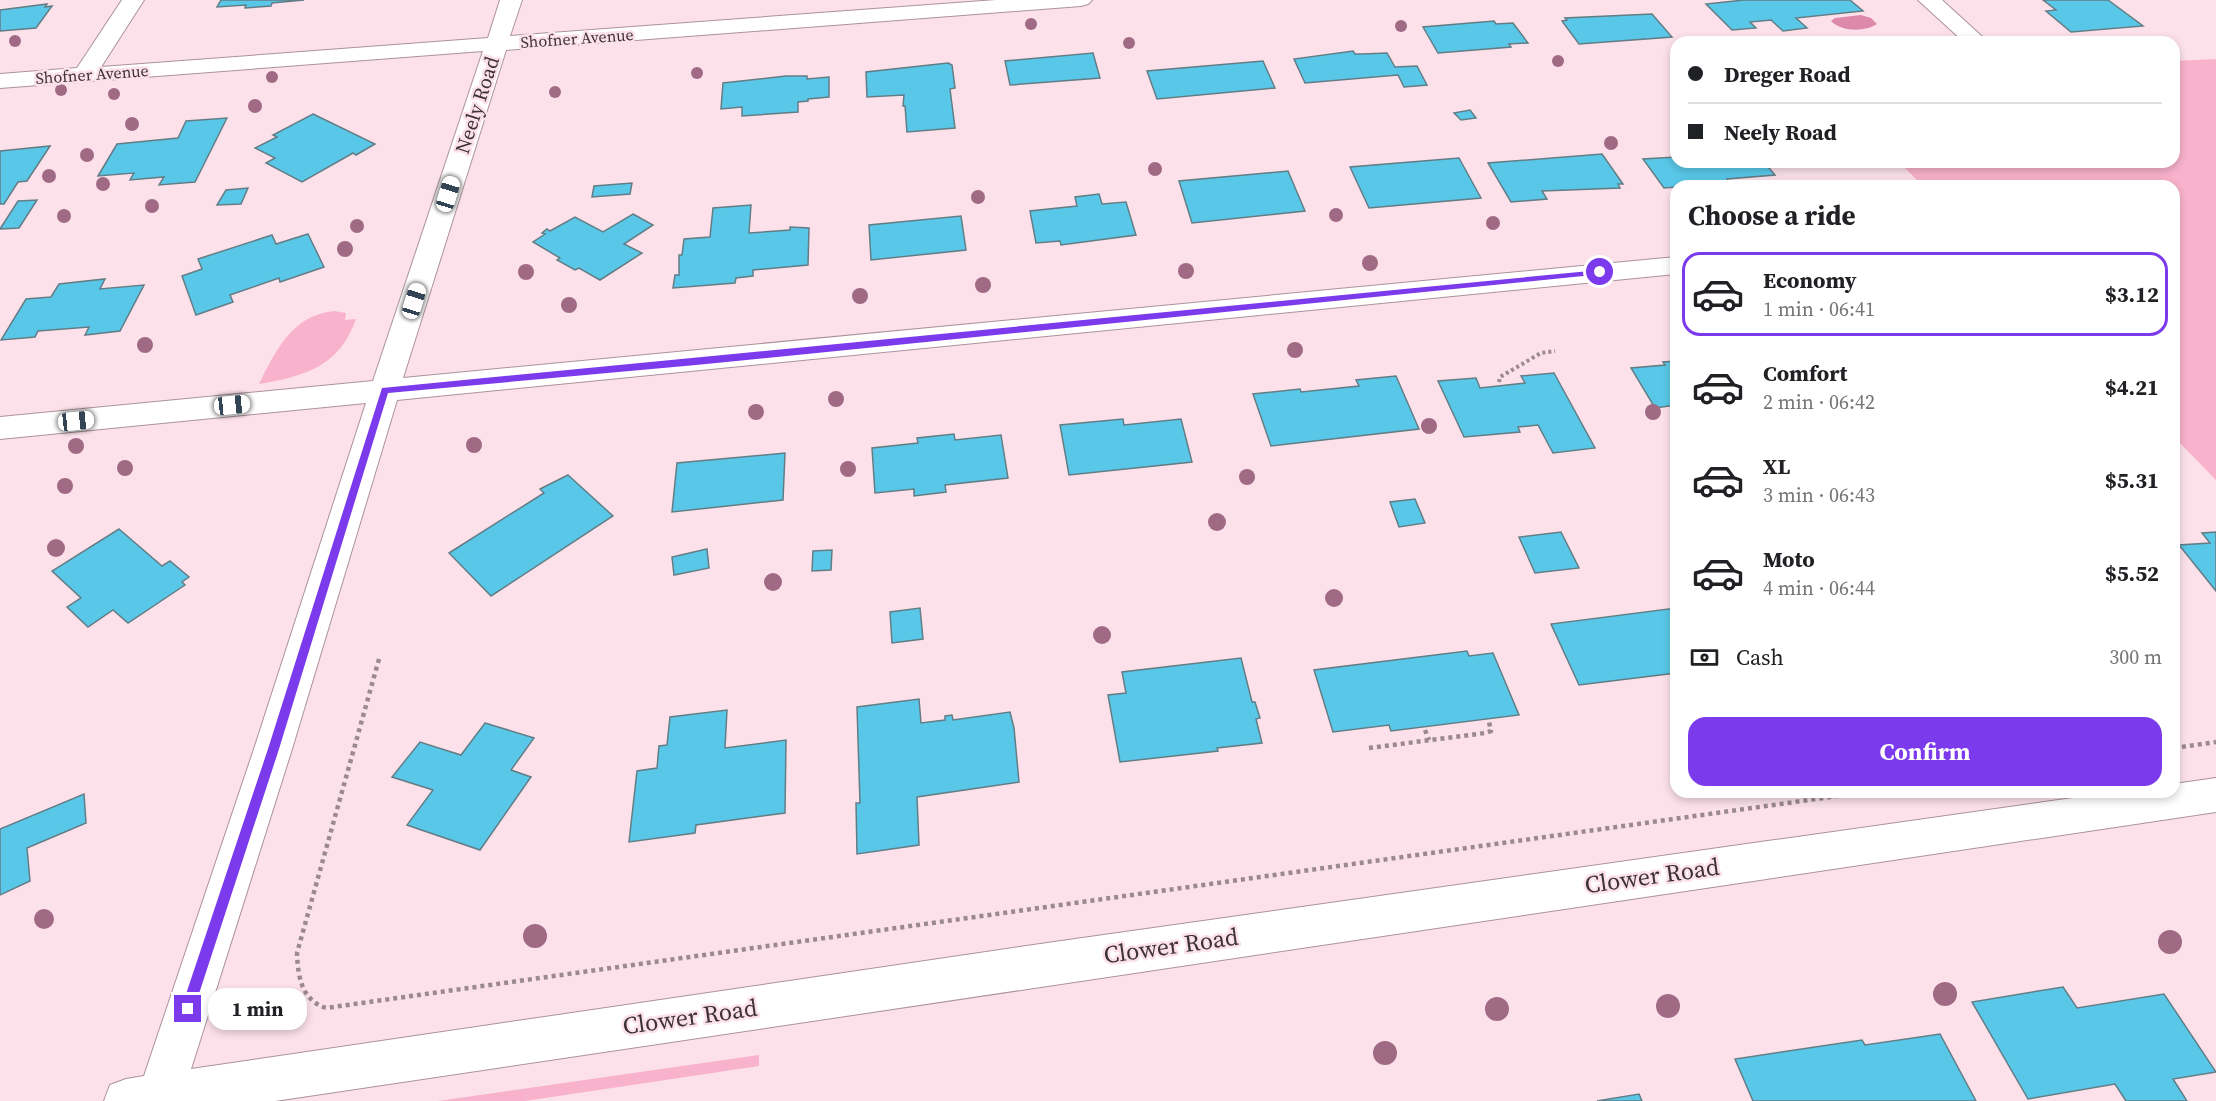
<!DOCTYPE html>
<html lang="en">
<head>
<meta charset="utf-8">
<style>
	:root { --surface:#fff; --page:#f2f2f2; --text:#202124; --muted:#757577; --line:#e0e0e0; --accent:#7c3aed }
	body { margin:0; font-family:"Source Serif 4",serif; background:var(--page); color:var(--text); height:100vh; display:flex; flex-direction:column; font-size:22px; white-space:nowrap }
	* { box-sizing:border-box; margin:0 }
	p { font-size:20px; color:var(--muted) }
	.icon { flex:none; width:33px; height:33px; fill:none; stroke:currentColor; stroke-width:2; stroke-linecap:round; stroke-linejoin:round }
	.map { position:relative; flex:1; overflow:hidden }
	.sheet { position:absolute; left:1670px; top:180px; width:510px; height:618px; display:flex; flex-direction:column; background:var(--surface); border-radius:18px; box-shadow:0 3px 9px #0003 }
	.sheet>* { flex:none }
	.top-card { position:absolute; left:1670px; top:36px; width:510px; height:132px; border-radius:18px; box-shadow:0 3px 9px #0003; display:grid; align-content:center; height:132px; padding:0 18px; background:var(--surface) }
	.end { position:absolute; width:27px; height:27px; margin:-14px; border:8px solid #7c3aed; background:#fff; box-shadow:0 0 0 3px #fff }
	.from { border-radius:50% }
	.bubble { position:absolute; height:42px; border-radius:18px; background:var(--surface); box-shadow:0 3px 9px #0003; font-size:20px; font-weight:700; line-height:42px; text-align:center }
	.car { position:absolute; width:18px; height:36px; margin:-18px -9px; border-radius:8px; box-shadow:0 0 4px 2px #0007; background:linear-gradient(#fff 24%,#345 0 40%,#fff 0 76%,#345 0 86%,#fff 0) }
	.top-card b { display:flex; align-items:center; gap:21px; height:57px; font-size:22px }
	.top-card b+b { border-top:2px solid var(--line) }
	.top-card i { width:15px; height:15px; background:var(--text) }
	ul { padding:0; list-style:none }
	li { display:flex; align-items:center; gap:18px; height:84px; margin:0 12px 9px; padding:0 6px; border:3px solid transparent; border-radius:18px }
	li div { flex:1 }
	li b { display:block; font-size:22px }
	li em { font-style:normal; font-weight:700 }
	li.selected { border-color:var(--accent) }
	li>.icon { width:54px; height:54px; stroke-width:1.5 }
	h2 { padding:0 18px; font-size:27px; line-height:72px }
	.pay { display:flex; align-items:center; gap:15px; height:66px; padding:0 18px; font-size:22px }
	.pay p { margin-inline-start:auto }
	.button { display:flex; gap:12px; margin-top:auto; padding:12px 18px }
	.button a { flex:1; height:69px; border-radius:18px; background:var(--accent); color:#fff; font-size:24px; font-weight:700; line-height:69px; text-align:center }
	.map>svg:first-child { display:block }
</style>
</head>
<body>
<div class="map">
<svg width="2216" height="1101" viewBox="0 0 2216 1101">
	<rect width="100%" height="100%" fill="#fce1ea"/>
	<g fill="#f8b2cb">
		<path d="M 2216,59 L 2216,480 L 2174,437 L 2174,186 L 1923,186 L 1899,162 L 2174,162 L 2174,61 Z"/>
		<path d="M 334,311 L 346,313 L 345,320 L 356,319 C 339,367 305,376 259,384 C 275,352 292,315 334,311 Z"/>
		<path d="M 759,1055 L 759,1066 L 525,1101 L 438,1101 Z"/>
	</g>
	<path fill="#dd89a9" d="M 1861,15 L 1871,18 L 1877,24 C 1865,32 1841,32 1831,21 L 1835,18 Z"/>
	<g fill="#59c8e8" stroke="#637d86" stroke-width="1.5">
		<path d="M 221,0 L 304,0 L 272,3 L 271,6 L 245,8 L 246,5 L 217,7 Z"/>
		<path d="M 1744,0 L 1850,0 L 1863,11 L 1796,18 L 1807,28 L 1783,31 L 1771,20 L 1750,22 L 1756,28 L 1732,30 L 1706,4 Z"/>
		<path d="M 2043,0 L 2108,0 L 2143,26 L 2071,32 L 2046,11 L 2056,10 Z"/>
		<path d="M 47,4 L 45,7 L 52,6 L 36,28 L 0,31 L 0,10 Z"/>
		<path d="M 1652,14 L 1672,37 L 1579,44 L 1562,21 L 1567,20 L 1565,18 Z"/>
		<path d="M 1494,21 L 1496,24 L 1513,23 L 1528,43 L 1509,44 L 1511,47 L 1438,53 L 1423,27 Z"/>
		<path d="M 1353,51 L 1355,54 L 1362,54 L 1387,53 L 1395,67 L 1417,66 L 1427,85 L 1404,87 L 1398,75 L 1305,83 L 1294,59 Z"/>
		<path d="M 1093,53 L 1100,78 L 1010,85 L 1005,61 Z"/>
		<path d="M 1263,61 L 1275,88 L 1157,99 L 1147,71 Z"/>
		<path d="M 948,63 L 952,65 L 955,88 L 950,89 L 955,128 L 907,132 L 905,106 L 903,106 L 904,95 L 867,97 L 866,72 Z"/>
		<path d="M 786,76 L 807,76 L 807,79 L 829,77 L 829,97 L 808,99 L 808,101 L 798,102 L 798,112 L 742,116 L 742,107 L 721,109 L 723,83 Z"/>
		<path d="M 1470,110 L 1476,118 L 1461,120 L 1454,113 Z"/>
		<path d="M 313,114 L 375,144 L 356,155 L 353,153 L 302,182 L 266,163 L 275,158 L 255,148 L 277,137 L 273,135 Z"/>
		<path d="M 227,118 L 195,182 L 159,185 L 164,177 L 130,180 L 134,173 L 98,176 L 117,144 L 178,138 L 186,121 Z"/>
		<path d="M 50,146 L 27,181 L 18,182 L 4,204 L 0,204 L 0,151 Z"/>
		<path d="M 1602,154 L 1623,184 L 1618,184 L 1620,188 L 1542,191 L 1547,199 L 1511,202 L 1488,163 Z"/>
		<path d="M 1676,157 L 1676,162 L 1764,162 L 1775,175 L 1727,179 L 1730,183 L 1664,188 L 1643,159 Z"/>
		<path d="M 1459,158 L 1481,198 L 1369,208 L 1350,167 Z"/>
		<path d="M 1288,171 L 1305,211 L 1192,223 L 1179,181 Z"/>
		<path d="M 632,183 L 630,194 L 592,197 L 594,186 Z"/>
		<path d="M 248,188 L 241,204 L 217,205 L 226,190 Z"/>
		<path d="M 1099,194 L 1102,204 L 1126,202 L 1136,235 L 1061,245 L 1060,241 L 1036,243 L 1030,211 L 1077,206 L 1075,197 Z"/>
		<path d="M 37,200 L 19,228 L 0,229 L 18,201 Z"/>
		<path d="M 751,205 L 749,233 L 790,230 L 790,227 L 809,228 L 808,265 L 753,270 L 753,276 L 736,278 L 735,283 L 673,288 L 675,275 L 679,275 L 679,255 L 682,255 L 684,239 L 710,237 L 713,208 Z"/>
		<path d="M 633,214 L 653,225 L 624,244 L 642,253 L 600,280 L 579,268 L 575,270 L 557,260 L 560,258 L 533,242 L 545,234 L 542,233 L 547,229 L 550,231 L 575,217 L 603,232 Z"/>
		<path d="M 961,216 L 966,250 L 871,260 L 869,225 Z"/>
		<path d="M 308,234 L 324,267 L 280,282 L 279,278 L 230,295 L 233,302 L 196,315 L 182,276 L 202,269 L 198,259 L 272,235 L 276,244 Z"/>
		<path d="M 105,279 L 100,289 L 144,285 L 120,331 L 85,335 L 89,327 L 38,331 L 35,337 L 1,340 L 26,299 L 51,297 L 59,284 Z"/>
		<path d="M 1676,361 L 1676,405 L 1655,408 L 1631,368 L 1665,365 L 1663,362 Z"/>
		<path d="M 1554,373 L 1595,448 L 1553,453 L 1538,425 L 1518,427 L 1520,432 L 1464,437 L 1438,381 L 1476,378 L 1480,388 L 1525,383 L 1521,376 Z"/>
		<path d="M 1396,376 L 1419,429 L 1271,446 L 1253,394 L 1300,389 L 1301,392 L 1359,386 L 1356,380 Z"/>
		<path d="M 1123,419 L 1124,425 L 1181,419 L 1192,462 L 1069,475 L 1060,425 Z"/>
		<path d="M 954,434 L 955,440 L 1001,435 L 1008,478 L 945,485 L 946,492 L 914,496 L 914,489 L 875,493 L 872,448 L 918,443 L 917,438 Z"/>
		<path d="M 785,453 L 783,500 L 672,512 L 677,463 Z"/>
		<path d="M 568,475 L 613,516 L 491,596 L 449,553 L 544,493 L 540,489 Z"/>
		<path d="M 1415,499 L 1425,523 L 1399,527 L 1390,502 Z"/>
		<path d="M 119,529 L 162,566 L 170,561 L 189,577 L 182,582 L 185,585 L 128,623 L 113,610 L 88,627 L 67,607 L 81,598 L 52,571 Z"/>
		<path d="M 1561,532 L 1579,568 L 1535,573 L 1519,537 Z"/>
		<path d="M 2216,532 L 2216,591 L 2179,545 L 2210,543 L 2202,533 Z"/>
		<path d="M 707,549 L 709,568 L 674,575 L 672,557 Z"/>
		<path d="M 832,550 L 831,570 L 812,571 L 813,551 Z"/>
		<path d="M 920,608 L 923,639 L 892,643 L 890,612 Z"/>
		<path d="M 1676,608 L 1676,673 L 1579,685 L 1551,624 Z"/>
		<path d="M 1467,651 L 1469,656 L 1493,653 L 1519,715 L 1391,731 L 1389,725 L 1333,732 L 1314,670 Z"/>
		<path d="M 1241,658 L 1252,702 L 1255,702 L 1260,718 L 1256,719 L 1262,743 L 1217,748 L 1218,751 L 1120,762 L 1108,695 L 1126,693 L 1122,672 Z"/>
		<path d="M 919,699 L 921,723 L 945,720 L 945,716 L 952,715 L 953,720 L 1010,712 L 1014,728 L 1019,782 L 917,797 L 919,845 L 857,854 L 856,803 L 860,803 L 857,707 Z"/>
		<path d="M 727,710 L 725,748 L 786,740 L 785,813 L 696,825 L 695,833 L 629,842 L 637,771 L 657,768 L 659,746 L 667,745 L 670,717 Z"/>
		<path d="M 485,723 L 534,738 L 511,770 L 531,777 L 480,850 L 407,825 L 433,790 L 392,777 L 420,742 L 461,755 Z"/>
		<path d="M 84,794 L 86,823 L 27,848 L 30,881 L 0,895 L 0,829 Z"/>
		<path d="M 2063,987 L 2077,1008 L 2164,994 L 2216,1072 L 2173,1079 L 2187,1101 L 2126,1101 L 2115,1084 L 2028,1099 L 1972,1002 Z"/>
		<path d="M 1940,1034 L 1976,1101 L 1753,1101 L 1735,1059 L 1862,1040 L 1865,1045 Z"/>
		<path d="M 1639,1094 L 1642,1101 L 1597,1101 Z"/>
	</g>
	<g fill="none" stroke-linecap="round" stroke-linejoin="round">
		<defs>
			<g id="minor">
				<path d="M 122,0 L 144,0 L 101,67 L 488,38 L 500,0 L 522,0 L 510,36 L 996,0 L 1092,0 L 1088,4 L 1081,6 L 506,50 L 403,378 L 1676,257 L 1676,274 L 397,400 L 292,749 L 191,1069 L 1061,941 L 2115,792 L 2174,792 L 2174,784 L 2216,778 L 2216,812 L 275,1101 L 104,1101 L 110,1085 L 126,1079 L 144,1076 L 254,749 L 366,403 L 0,439 L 0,417 L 373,381 L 483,51 L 0,88 L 0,74 L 77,68 Z"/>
				<path d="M 1918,0 L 1942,0 L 1988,42 L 1964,42 Z"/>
			</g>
		</defs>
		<use href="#minor" stroke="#ac929b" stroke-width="2"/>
		<path stroke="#9c8990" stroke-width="4" stroke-dasharray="3 3" stroke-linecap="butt" d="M 1499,382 L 1500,377 L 1541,353 L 1555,351"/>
		<g stroke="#9c8990" stroke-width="4.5" stroke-dasharray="4 4" stroke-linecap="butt">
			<path d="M 379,659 L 297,953 C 298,976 301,1000 326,1008 L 1866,792"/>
			<path d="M 1425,730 L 1429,740"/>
			<path d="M 1369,748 L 1485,733 L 1491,731 L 1489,722"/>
			<path d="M 2174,748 L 2216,742"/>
		</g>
		<use href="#minor" fill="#fff" fill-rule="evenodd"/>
	</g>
	<g fill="#a06a84">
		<circle cx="1031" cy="24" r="6"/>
		<circle cx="1401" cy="26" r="6"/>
		<circle cx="15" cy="41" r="6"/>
		<circle cx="1129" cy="43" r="6"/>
		<circle cx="1558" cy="61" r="6"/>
		<circle cx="697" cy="73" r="6"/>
		<circle cx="272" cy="77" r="6"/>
		<circle cx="61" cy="90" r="6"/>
		<circle cx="555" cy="92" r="6"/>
		<circle cx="114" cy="94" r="6"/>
		<circle cx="255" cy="106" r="7"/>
		<circle cx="132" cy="124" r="7"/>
		<circle cx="1611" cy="143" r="7"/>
		<circle cx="87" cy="155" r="7"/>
		<circle cx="1155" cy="169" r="7"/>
		<circle cx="49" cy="176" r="7"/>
		<circle cx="103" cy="184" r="7"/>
		<circle cx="978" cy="197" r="7"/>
		<circle cx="152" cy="206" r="7"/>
		<circle cx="1336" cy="215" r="7"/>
		<circle cx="64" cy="216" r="7"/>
		<circle cx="1493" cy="223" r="7"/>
		<circle cx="357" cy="226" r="7"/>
		<circle cx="345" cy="249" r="8"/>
		<circle cx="1370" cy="263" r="8"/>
		<circle cx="1186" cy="271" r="8"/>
		<circle cx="526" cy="272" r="8"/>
		<circle cx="983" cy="285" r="8"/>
		<circle cx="860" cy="296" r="8"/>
		<circle cx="569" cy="305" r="8"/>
		<circle cx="145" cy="345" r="8"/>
		<circle cx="1295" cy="350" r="8"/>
		<circle cx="836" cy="399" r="8"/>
		<circle cx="756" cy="412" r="8"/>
		<circle cx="1653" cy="412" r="8"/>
		<circle cx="1429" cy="426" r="8"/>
		<circle cx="474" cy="445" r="8"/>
		<circle cx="76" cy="446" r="8"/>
		<circle cx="125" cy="468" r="8"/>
		<circle cx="848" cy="469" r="8"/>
		<circle cx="1247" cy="477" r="8"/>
		<circle cx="65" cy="486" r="8"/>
		<circle cx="1217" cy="522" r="9"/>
		<circle cx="56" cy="548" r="9"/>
		<circle cx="773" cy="582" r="9"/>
		<circle cx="1334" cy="598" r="9"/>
		<circle cx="1102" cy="635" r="9"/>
		<circle cx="44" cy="919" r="10"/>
		<circle cx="535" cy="936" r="12"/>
		<circle cx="2170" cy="942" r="12"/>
		<circle cx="1945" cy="994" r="12"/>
		<circle cx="1668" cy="1006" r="12"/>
		<circle cx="1497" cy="1009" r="12"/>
		<circle cx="1385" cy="1053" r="12"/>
	</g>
	<path fill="#7c3aed" d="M 1600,270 L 1603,270 L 1603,274 L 696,365 L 388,393 L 279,749 L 194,1009 L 192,1014 L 188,1016 L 183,1014 L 181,1009 L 268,749 L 382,388 Z"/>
	<g text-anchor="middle" stroke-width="5" stroke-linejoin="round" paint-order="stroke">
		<g font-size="16" fill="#3d3236" stroke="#fce1ea">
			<text transform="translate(577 38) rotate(-4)" y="6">Shofner Avenue</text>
			<text transform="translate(92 74) rotate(-4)" y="6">Shofner Avenue</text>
		</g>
		<g font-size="20" fill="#3d3236" stroke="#fce1ea">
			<text transform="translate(477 105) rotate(-72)" y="7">Neely Road</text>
		</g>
		<g font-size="24" fill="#3d3236" stroke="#fce1ea">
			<text transform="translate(1652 876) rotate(-8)" y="8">Clower Road</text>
			<text transform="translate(1171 946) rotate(-8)" y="8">Clower Road</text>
			<text transform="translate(690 1017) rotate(-8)" y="8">Clower Road</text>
		</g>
	</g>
</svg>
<i class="end from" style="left:1600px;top:272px"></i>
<i class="end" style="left:188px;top:1009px"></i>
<div class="bubble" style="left:208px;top:988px;width:99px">1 min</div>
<i class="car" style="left:448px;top:194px;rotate:17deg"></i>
<i class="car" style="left:414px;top:301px;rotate:17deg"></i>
<i class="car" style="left:232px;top:405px;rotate:84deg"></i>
<i class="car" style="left:76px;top:421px;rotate:84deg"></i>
<div class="top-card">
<b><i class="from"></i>Dreger Road</b>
<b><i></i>Neely Road</b>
</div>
<section class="sheet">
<h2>Choose a ride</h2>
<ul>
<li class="selected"><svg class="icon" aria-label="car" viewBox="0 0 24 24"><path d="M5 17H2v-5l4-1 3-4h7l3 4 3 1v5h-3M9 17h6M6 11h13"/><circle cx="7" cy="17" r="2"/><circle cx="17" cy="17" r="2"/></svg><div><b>Economy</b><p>1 min · 06:41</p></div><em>$3.12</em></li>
<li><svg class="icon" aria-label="car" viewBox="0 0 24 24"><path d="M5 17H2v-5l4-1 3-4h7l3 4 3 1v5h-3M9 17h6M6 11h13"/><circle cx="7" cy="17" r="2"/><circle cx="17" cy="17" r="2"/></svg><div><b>Comfort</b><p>2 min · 06:42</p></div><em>$4.21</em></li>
<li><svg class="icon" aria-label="car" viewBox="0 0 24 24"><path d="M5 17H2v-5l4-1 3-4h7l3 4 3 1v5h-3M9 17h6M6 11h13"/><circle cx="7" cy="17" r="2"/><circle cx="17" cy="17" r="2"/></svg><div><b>XL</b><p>3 min · 06:43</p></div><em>$5.31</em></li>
<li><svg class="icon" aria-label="car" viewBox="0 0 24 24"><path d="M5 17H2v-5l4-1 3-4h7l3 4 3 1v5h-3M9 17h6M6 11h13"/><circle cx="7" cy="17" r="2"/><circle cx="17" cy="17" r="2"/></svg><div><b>Moto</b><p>4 min · 06:44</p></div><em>$5.52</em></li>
</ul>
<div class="pay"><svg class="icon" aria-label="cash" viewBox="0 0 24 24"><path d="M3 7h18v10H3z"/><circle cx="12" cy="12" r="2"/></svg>Cash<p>300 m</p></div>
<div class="button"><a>Confirm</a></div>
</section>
</div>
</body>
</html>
